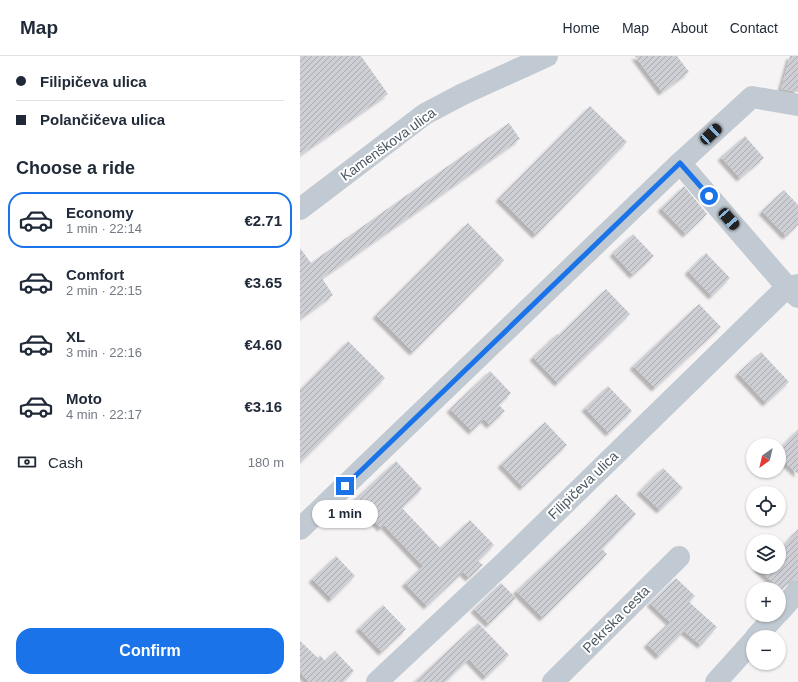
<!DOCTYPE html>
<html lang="en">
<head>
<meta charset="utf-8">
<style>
	:root { --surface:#fff; --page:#f2f2f3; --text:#1f2937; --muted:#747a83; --line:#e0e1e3; --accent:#1a73e8 }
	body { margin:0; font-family:Arial,sans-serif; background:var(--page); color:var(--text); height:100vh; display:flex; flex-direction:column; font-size:15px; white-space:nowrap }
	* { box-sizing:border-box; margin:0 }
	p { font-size:13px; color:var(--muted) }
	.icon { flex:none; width:22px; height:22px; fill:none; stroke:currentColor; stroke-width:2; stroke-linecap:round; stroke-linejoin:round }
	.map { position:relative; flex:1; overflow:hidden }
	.details { display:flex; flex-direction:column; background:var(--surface); width:300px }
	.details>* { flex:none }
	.hud { display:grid; align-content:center; height:88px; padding:0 16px; background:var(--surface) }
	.needle { width:26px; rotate:214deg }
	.tools { position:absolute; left:446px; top:382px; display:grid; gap:8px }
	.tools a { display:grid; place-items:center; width:40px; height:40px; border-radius:50%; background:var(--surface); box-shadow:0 1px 3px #0004; font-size:20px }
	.end { position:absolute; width:18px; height:18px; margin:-9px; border:5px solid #1a73e8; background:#fff; box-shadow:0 0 0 2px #fff }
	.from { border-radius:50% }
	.bubble { position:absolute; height:28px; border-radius:14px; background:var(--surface); box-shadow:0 1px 3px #0004; font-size:13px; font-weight:700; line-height:28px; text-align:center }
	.car { position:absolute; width:12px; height:24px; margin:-12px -6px; border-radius:5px; box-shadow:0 0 3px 1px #0007; background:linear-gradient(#222 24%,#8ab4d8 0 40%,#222 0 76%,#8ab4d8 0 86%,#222 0) }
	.hud b { display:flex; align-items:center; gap:14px; height:38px; font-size:15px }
	.hud b+b { border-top:1px solid var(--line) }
	.hud i { width:10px; height:10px; background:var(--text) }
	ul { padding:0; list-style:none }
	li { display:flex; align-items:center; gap:12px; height:56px; margin:0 8px 6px; padding:0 8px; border:2px solid transparent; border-radius:16px }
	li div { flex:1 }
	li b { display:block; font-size:15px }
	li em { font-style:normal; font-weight:700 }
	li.on { border-color:var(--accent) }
	li>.icon { width:36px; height:36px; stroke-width:1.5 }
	h2 { padding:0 16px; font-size:18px; line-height:48px }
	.pay { display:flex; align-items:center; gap:10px; height:44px; padding:0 16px; font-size:15px }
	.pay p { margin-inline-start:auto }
	.action { display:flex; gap:8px; margin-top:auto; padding:8px 16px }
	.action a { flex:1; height:46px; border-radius:16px; background:var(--accent); color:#fff; font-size:16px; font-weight:700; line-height:46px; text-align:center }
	header { display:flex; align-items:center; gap:24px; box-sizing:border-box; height:56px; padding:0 20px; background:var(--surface); border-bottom:1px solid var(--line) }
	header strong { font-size:19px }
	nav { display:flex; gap:22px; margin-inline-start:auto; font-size:14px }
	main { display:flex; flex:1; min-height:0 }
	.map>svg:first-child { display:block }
</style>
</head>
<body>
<header>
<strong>Map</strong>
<nav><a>Home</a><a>Map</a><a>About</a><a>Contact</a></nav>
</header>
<main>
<section class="details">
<div class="hud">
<b><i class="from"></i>Filipičeva ulica</b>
<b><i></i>Polančičeva ulica</b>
</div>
<h2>Choose a ride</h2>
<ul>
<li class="on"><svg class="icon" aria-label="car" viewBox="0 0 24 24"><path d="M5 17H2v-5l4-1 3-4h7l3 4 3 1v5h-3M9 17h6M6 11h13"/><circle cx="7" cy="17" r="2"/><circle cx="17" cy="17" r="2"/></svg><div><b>Economy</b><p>1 min · 22:14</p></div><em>€2.71</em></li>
<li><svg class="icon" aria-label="car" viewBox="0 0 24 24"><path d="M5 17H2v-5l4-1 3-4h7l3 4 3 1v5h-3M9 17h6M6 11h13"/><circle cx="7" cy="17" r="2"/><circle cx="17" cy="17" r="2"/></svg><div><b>Comfort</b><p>2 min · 22:15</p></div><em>€3.65</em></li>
<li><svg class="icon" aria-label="car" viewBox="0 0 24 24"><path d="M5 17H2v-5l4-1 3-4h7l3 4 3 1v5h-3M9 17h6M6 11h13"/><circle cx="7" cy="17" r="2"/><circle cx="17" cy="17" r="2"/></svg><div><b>XL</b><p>3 min · 22:16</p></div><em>€4.60</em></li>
<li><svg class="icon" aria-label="car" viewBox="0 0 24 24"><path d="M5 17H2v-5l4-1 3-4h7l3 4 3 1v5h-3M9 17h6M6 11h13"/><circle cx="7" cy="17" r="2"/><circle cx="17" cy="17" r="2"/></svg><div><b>Moto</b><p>4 min · 22:17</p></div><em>€3.16</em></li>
</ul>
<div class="pay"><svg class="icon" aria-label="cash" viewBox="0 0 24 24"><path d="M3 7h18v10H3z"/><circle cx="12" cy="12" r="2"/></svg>Cash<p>180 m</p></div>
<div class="action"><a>Confirm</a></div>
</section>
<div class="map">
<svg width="498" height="626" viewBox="0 0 498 626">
	<defs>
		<pattern id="building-hatch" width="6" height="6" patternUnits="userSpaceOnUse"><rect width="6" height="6" fill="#cdcfd5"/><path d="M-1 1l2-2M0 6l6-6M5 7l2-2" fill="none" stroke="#a8abb0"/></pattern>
		<filter id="shadow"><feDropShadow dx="-3.5" dy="3.5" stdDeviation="1" flood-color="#0004"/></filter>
	</defs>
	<rect width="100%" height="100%" fill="#f5f3f3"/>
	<g fill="url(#building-hatch)" filter="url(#shadow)">
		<path d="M 0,0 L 61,0 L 88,38 L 0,99 Z"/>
		<path d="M 335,0 L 377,0 L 389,16 L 362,36 Z"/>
		<path d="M 490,0 L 498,0 L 498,36 L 481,33 Z"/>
		<path d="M 290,50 L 327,86 L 236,179 L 199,142 Z"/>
		<path d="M 209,67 L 220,83 L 22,222 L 33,239 L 0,263 L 0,192 L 11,207 Z"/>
		<path d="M 445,80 L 464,102 L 440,122 L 421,101 Z"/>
		<path d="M 384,130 L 407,158 L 386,178 L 361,152 Z"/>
		<path d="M 484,134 L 498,149 L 498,169 L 486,180 L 462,155 Z"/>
		<path d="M 168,167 L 204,204 L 113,296 L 76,259 Z"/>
		<path d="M 333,178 L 354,200 L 333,219 L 313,197 Z"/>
		<path d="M 406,197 L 430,222 L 412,240 L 388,215 Z"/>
		<path d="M 306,233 L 330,258 L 258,327 L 233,301 L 257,278 L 259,279 Z"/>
		<path d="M 399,248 L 421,271 L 355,332 L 333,310 Z"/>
		<path d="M 48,285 L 85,322 L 0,407 L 0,334 Z"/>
		<path d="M 461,296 L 489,326 L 466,347 L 438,317 Z"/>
		<path d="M 190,315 L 211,337 L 199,349 L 205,355 L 190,369 L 184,363 L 172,375 L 150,353 Z"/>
		<path d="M 308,330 L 332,355 L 309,377 L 285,352 Z"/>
		<path d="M 245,366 L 267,389 L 223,431 L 201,408 Z"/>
		<path d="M 498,373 L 498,418 L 479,401 L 479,394 Z"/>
		<path d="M 96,405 L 122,433 L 102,452 L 140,492 L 170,464 L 194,489 L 178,505 L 183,509 L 169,522 L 163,516 L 127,550 L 105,527 L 123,510 L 84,469 L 81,472 L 54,444 Z"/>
		<path d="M 363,412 L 383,432 L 360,454 L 340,435 Z"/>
		<path d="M 316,438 L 336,458 L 302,493 L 307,498 L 243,562 L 216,535 L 291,465 Z"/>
		<path d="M 498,473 L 498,523 L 489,526 L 482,534 L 456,511 L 479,511 L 479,495 Z"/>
		<path d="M 36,500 L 55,520 L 32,543 L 12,523 Z"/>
		<path d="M 376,522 L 395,540 L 389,546 L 417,571 L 401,589 L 384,575 L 359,600 L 347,588 L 370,566 L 350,547 Z"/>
		<path d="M 201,527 L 216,542 L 189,568 L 174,553 Z"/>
		<path d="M 83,549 L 106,573 L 82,596 L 59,572 Z"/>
		<path d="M 178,567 L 209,599 L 186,621 L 169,603 L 145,626 L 114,626 Z"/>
		<path d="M 0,585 L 18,602 L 20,599 L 25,605 L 35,595 L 54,615 L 43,626 L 9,626 L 0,616 Z"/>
	</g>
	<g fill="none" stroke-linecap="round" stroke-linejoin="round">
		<g stroke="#c1cad2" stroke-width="22">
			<path d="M 380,107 L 487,231 L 498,241"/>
			<path d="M 0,153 L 125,58 L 163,38 L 247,0"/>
			<path d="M 0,473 L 380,107 L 452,41 L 498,49"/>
			<path d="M 479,556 L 498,535"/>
			<path d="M 456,581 L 476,559"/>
			<path d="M 77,626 L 205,506 L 487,231 L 498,229"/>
			<path d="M 253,626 L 379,501"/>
			<path d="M 416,626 L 453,585"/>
		</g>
	</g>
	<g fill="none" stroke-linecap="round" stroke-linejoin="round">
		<path stroke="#1a73e8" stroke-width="5" d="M 45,430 L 380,107 L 409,140"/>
	</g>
	<g text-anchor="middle" stroke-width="4" stroke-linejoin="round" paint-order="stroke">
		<g font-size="14" fill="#4a5661" stroke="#fff">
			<text transform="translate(88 88) rotate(-36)" y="5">Kamenškova ulica</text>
			<text transform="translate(283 429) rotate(-44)" y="5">Filipičeva ulica</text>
			<text transform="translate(316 563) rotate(-45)" y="5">Pekrska cesta</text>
		</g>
	</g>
</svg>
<div class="tools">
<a><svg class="needle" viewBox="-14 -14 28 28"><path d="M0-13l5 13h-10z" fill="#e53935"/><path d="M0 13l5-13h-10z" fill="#747a83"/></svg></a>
<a><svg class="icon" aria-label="locate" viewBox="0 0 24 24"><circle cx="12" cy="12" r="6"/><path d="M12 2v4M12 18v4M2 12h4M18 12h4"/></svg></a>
<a><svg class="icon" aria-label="layers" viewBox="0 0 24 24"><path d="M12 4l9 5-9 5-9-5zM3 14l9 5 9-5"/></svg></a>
<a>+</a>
<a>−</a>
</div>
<i class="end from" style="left:409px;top:140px"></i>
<i class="end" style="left:45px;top:430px"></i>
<div class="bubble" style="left:12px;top:444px;width:66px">1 min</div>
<i class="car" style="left:411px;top:78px;rotate:47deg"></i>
<i class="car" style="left:429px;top:163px;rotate:139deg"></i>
</div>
</main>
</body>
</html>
